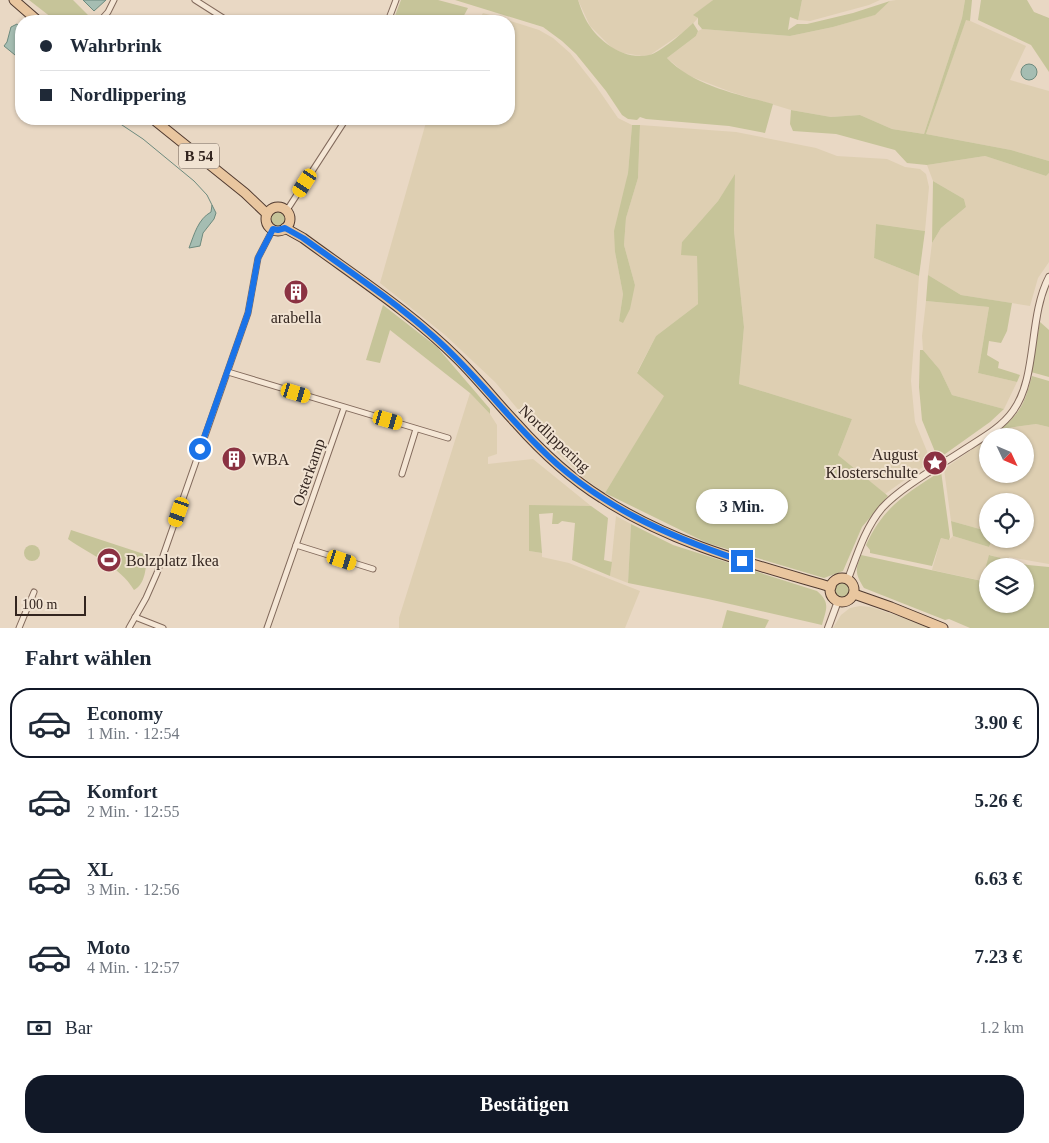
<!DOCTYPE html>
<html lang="de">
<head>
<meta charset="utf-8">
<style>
	:root { --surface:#fff; --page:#f6f6f7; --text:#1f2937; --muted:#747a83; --line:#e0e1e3; --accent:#111827 }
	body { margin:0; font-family:"Times New Roman",serif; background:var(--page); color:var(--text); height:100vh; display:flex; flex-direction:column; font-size:19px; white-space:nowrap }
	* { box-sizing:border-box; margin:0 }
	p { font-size:16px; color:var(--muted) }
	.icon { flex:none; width:28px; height:28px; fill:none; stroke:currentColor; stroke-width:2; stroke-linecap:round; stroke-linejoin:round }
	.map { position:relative; height:628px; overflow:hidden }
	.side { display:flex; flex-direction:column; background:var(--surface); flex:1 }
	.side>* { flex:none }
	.guide { position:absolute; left:15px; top:15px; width:500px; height:110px; border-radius:20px; box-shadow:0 1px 4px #0004; display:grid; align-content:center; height:110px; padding:0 25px; background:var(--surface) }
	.needle { width:32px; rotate:134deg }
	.tools { position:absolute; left:979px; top:428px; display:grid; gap:10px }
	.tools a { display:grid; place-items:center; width:55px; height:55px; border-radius:50%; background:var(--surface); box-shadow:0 1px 4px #0004; font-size:25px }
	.scale { position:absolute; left:15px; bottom:12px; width:71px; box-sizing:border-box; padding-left:5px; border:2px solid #33251f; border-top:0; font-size:14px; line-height:18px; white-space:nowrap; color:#33251f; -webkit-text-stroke:4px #f1e3d2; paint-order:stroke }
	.end { position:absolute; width:22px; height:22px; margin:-11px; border:6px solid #1a73e8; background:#fff; box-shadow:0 0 0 2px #fff }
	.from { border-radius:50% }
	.bubble { position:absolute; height:35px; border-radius:18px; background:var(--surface); box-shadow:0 1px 4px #0004; font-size:16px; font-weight:700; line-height:35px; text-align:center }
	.car { position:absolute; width:15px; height:30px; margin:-15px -8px; border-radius:6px; box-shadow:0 0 4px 1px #0007; background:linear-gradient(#f5c518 24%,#345 0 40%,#f5c518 0 76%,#345 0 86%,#f5c518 0) }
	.guide b { display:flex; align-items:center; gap:18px; height:48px; font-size:19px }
	.guide b+b { border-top:1px solid var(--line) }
	.guide i { width:12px; height:12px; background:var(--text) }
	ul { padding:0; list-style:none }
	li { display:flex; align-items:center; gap:15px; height:70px; margin:0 10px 8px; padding:0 15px; border:2px solid transparent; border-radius:20px }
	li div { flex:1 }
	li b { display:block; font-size:19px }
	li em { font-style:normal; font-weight:700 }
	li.selected { border-color:var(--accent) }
	li>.icon { width:45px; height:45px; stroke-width:1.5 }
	h2 { padding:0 25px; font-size:22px; line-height:60px }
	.pay { display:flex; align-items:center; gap:12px; height:55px; padding:0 25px; font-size:19px }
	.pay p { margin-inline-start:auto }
	.button { display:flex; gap:10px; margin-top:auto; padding:10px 25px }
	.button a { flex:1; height:58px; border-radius:20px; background:var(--accent); color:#fff; font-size:20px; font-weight:700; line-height:58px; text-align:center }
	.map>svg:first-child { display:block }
</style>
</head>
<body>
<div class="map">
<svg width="1049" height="628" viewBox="0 0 1049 628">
	<rect width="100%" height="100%" fill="#e9d8c4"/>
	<g fill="#decfb2">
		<path d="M 578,0 L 713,0 L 694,15 L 698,18 L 688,29 L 650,55 L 642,56 L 623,53 L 612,48 L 590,26 Z"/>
		<path d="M 802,0 L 880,0 L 869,5 L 810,21 L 798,20 Z"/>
		<path d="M 896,0 L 965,0 L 962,18 L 924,134 L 892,129 L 860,115 L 831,117 L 791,110 L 731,92 L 687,75 L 667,58 L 696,36 L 698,31 L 702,29 L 790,36 L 833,27 L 874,15 L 890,1 Z"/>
		<path d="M 483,13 L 517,23 L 539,30 L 553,38 L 570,53 L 596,86 L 618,118 L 632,125 L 628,173 L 615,252 L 623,294 L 619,321 L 635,285 L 624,245 L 626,218 L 638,178 L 640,125 L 736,132 L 816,148 L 837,156 L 887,159 L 905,167 L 920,169 L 926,174 L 929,187 L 925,231 L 876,224 L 874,258 L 919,276 L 911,381 L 915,422 L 931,461 L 885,494 L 838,455 L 852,419 L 739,384 L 744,327 L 734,231 L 735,175 L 718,201 L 682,242 L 697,255 L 698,304 L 656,336 L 637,372 L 665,396 L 605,493 L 585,479 L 542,438 L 495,382 L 445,335 L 380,283 L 427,119 L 509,119 L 509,21 L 478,21 Z"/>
		<path d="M 966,19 L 1026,46 L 1010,80 L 1049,91 L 1049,161 L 1011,150 L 926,134 Z"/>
		<path d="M 985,156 L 1046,176 L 1049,173 L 1049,262 L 1038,278 L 1030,306 L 961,295 L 928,275 L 932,243 L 941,228 L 966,207 L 964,199 L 933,181 L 927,165 Z"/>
		<path d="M 926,301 L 989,307 L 978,373 L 1017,382 L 1004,409 L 952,395 L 940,370 L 923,350 L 922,336 Z"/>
		<path d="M 470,393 L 490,414 L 497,425 L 497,454 L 488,457 L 488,464 L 533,459 L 591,506 L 529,506 L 529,551 L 542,553 L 542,557 L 569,563 L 640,591 L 625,628 L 399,628 L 399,618 Z"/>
		<path d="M 1036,424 L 1049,427 L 1049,564 L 1009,557 L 1008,561 L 990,555 L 983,581 L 932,570 L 941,538 L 949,540 L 953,536 L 989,547 L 992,539 L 1025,539 L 1025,501 L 988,501 L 987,531 L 951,521 L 944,469 L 987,439 L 988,474 L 1025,474 L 1025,436 L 991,436 L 1001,429 Z"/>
		<path d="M 616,516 L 631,524 L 628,583 L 610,576 Z"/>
		<path d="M 860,606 L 871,607 L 934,628 L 833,628 L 841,615 L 850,608 Z"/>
	</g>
	<g fill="#c6c499" fill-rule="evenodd">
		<path d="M 29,0 L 73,0 L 94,21 L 56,21 Z"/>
		<path d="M 401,0 L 438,0 L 468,8 L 461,21 L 393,21 Z"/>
		<path d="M 455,0 L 578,0 C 580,6 582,12 585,18 C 596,40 623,61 649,55 C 660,53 685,31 693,23 L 698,31 L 696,36 L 667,58 C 694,86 737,94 773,104 L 765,133 L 729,126 L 646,119 L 640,117 L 637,120 L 628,119 L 622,115 L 606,91 L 576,54 L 562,41 L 543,27 Z"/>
		<path d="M 713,0 L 802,0 L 798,20 L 790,17 L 788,30 L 797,24 L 807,24 L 853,13 L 890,1 L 875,15 L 833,27 L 790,36 L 702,29 L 698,24 L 698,18 L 693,15 Z"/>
		<path d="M 965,0 L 972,0 L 970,21 L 966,20 L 926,134 L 1011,150 L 1049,161 L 1049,173 L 1046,176 L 985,156 L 927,165 L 907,163 L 895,150 L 836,134 L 793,131 L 790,124 L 791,110 L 831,117 L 860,115 L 892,129 L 924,134 L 962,18 Z"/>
		<path d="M 981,0 L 1027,0 L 1034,12 L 1049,18 L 1049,72 L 1031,45 L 978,20 Z"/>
		<path d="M 632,125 L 640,125 L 638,178 L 626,218 L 624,245 L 635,285 L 630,309 L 623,323 L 619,321 L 623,294 L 615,252 L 614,231 L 628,173 Z"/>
		<path d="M 735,174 L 734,231 L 744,327 L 739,384 L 852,419 L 838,455 L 888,496 L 862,527 L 843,571 L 824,578 L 707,543 L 605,493 L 664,396 L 637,373 L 656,336 L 698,304 L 697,256 L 681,255 L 682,242 L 718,201 Z"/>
		<path d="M 933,181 L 964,199 L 966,207 L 941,228 L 932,243 Z"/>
		<circle cx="278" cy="219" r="9"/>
		<path d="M 876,224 L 925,231 L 919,276 L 874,258 Z"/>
		<path d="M 928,275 L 961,295 L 1012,303 L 1007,331 L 1001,343 L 989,341 L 987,355 L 999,362 L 998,368 L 1020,375 L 1017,382 L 978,373 L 989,307 L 926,301 Z"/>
		<path d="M 383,305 L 437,347 L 490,409 L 490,414 L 470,393 L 390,330 L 380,363 L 366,360 Z"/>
		<path d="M 1040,322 L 1049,330 L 1049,377 L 1031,372 Z"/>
		<path d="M 920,350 L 923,350 L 940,370 L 952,395 L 1004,409 L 990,422 L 938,459 L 922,420 L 919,387 Z"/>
		<path d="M 1032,376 L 1049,381 L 1049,427 L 1036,424 L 1001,429 C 1023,410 1024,403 1032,376 Z"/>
		<path d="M 941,471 L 950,537 L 949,540 L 941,538 L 932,566 L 870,553 L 870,550 L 866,545 C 884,506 906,494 941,471 Z"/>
		<path d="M 529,505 L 591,506 L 608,518 L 604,560 L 612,562 L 610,576 L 572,560 L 575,523 L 562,521 L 558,524 L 552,524 L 553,513 L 539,514 L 542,553 L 529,551 Z"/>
		<path d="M 951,521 L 987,531 L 988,539 L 992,539 L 989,547 L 953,536 Z"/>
		<path d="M 631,524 L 673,545 L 817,591 C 831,603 826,609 822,625 L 708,599 L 628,583 Z"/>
		<path d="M 71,530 L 147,555 C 146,566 146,584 134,590 C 120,566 90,555 68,539 Z"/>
		<circle cx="32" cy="553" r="8"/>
		<path d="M 861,555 L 982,581 L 989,555 L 1028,565 L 1049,567 L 1049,628 L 970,628 L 949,619 L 945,620 L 864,588 C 855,573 855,570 861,555 ZM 988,566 L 1025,566 L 1025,604 L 988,604 Z"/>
		<circle cx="842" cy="590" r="9"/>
		<path d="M 727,610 L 769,620 L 765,628 L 722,628 Z"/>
	</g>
	<g fill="#a5bdb2" stroke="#6d8a7e">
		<path d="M 83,0 L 106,0 L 94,11 Z"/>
		<path d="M 17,24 L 21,27 L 21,56 L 15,55 L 4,46 L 7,42 L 11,27 Z"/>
		<circle cx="1029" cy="72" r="8"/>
		<path d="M 212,205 L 216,213 L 214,219 L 203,233 L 200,246 L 189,248 C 194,235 198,219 211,212 Z"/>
	</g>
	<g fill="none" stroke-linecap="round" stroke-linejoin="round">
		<path stroke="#6d8a7e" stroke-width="1" d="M 113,119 L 143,139 L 194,181 L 207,195 L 212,205"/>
		<defs>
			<g id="minor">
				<path d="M 195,0 L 228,21"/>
				<path d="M 100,21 L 108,12 L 114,0"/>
				<path d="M 388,21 L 396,0"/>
				<path d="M 287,210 L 346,119"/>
				<path d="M 228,372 L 448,438"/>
				<path d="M 402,474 L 416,429"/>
				<path d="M 296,545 L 373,569"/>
				<path d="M 135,617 L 163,628"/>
				<path d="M 19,628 L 34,592"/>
				<path d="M 129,628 L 146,598 L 157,573 L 248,313 L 258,258 L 273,229"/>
				<path d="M 267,628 L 344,408"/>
			</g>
			<g id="tertiary">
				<path d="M 848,579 C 857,555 865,528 882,508 C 901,487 941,465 965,449 C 982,438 1001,428 1013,411 C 1038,377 1028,317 1049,277"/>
				<path d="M 828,628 L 838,601"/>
			</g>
			<g id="primary">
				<path d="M 14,0 L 38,21"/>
				<path d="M 153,119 L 245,193 L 267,214"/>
				<circle cx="278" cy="219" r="12"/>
				<path d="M 285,228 L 303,238 C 356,277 412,313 458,359 C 479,380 497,403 517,424 C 542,452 570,478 602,498 C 672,544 752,564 831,587"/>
				<circle cx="842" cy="590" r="12"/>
				<path d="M 854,594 L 891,607 L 943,628"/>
			</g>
		</defs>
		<use href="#minor" stroke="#826a5c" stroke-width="7"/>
		<use href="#tertiary" stroke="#826a5c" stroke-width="8"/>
		<use href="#primary" stroke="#503a30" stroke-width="11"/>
		<use href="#minor" stroke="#f5e7d6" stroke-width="5"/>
		<use href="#tertiary" stroke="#f5e7d6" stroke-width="6"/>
		<use href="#primary" stroke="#e9c69f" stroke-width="9"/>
	</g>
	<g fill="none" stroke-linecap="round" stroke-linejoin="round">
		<path stroke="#1a73e8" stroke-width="6" d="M 200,449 L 248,313 L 258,258 L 273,229 L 278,230 L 285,228 L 303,238 C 346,269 394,301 433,336 C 472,370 503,412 540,448 C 596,505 668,536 742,561"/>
	</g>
	<defs>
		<symbol id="building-disc" viewBox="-11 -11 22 22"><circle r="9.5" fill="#8b3242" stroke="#f1e3d2"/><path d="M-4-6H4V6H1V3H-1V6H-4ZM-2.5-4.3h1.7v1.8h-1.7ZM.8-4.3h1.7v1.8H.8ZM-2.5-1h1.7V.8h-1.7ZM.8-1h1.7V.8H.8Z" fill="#fff"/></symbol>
		<symbol id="sight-disc" viewBox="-11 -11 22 22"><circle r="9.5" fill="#8b3242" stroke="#f1e3d2"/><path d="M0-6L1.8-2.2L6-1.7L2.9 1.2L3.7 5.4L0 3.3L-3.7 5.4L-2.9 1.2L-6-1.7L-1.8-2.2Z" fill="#fff"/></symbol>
		<symbol id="stadium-disc" viewBox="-11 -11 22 22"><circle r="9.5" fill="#8b3242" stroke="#f1e3d2"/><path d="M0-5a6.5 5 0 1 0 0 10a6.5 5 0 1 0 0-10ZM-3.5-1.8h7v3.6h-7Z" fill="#fff"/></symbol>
	</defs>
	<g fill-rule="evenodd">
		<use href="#building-disc" x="282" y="278" width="28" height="28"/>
		<use href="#building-disc" x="220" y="445" width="28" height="28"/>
		<use href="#sight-disc" x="921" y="449" width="28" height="28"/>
		<use href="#stadium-disc" x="95" y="546" width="28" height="28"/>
	</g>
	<g text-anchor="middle" stroke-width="4" stroke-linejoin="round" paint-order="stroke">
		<rect fill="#f1e3d2" stroke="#6c5e55" stroke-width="1" x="179" y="143.5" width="40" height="25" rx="4"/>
		<g font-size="15" font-weight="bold" fill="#33251f">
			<text x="199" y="161">B 54</text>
		</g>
		<g font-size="16" fill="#33251f" stroke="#f1e3d2" text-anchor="start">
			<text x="296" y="323" text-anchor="middle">arabella</text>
			<text x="918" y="460" text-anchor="end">August<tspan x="918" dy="18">Klosterschulte</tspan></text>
			<text x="252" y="465">WBA</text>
			<text x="126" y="566">Bolzplatz Ikea</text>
		</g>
		<g font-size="16" fill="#33251f" stroke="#f1e3d2">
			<text transform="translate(555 438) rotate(43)" y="6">Nordlippering</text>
			<text transform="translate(308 472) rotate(-71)" y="6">Osterkamp</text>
		</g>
	</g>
</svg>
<div class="tools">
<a><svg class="needle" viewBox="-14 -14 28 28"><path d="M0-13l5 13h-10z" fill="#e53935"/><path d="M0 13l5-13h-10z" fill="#747a83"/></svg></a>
<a><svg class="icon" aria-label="locate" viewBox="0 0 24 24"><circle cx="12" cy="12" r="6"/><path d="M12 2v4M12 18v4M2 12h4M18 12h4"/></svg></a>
<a><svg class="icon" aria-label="layers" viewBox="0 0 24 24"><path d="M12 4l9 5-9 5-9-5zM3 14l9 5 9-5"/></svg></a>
</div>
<div class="scale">100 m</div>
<i class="end from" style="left:200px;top:449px"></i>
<i class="end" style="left:742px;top:561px"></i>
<div class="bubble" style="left:696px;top:489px;width:92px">3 Min.</div>
<i class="car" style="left:305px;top:183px;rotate:213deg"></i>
<i class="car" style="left:296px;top:393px;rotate:107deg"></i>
<i class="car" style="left:388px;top:420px;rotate:106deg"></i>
<i class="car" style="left:179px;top:512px;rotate:199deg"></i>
<i class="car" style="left:342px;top:560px;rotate:108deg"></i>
<div class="guide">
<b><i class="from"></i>Wahrbrink</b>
<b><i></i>Nordlippering</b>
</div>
</div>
<section class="side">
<h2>Fahrt wählen</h2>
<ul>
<li class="selected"><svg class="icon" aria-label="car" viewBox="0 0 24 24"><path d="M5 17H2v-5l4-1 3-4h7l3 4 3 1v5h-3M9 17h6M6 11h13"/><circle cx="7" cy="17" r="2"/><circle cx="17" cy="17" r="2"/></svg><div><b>Economy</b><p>1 Min. · 12:54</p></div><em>3.90 €</em></li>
<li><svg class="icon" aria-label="car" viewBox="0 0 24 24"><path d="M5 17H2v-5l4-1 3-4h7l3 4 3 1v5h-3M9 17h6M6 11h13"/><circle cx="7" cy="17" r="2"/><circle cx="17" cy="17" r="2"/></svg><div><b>Komfort</b><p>2 Min. · 12:55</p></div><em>5.26 €</em></li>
<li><svg class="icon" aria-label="car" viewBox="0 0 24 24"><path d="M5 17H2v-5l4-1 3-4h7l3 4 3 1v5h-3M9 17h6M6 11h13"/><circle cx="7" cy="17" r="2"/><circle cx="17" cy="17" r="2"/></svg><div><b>XL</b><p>3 Min. · 12:56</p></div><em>6.63 €</em></li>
<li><svg class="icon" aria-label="car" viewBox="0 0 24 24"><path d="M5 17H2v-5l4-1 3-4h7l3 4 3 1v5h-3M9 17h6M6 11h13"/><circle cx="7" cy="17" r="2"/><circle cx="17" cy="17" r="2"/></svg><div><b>Moto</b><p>4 Min. · 12:57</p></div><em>7.23 €</em></li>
</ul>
<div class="pay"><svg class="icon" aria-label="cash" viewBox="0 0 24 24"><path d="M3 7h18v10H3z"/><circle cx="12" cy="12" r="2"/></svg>Bar<p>1.2 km</p></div>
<div class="button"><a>Bestätigen</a></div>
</section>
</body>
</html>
